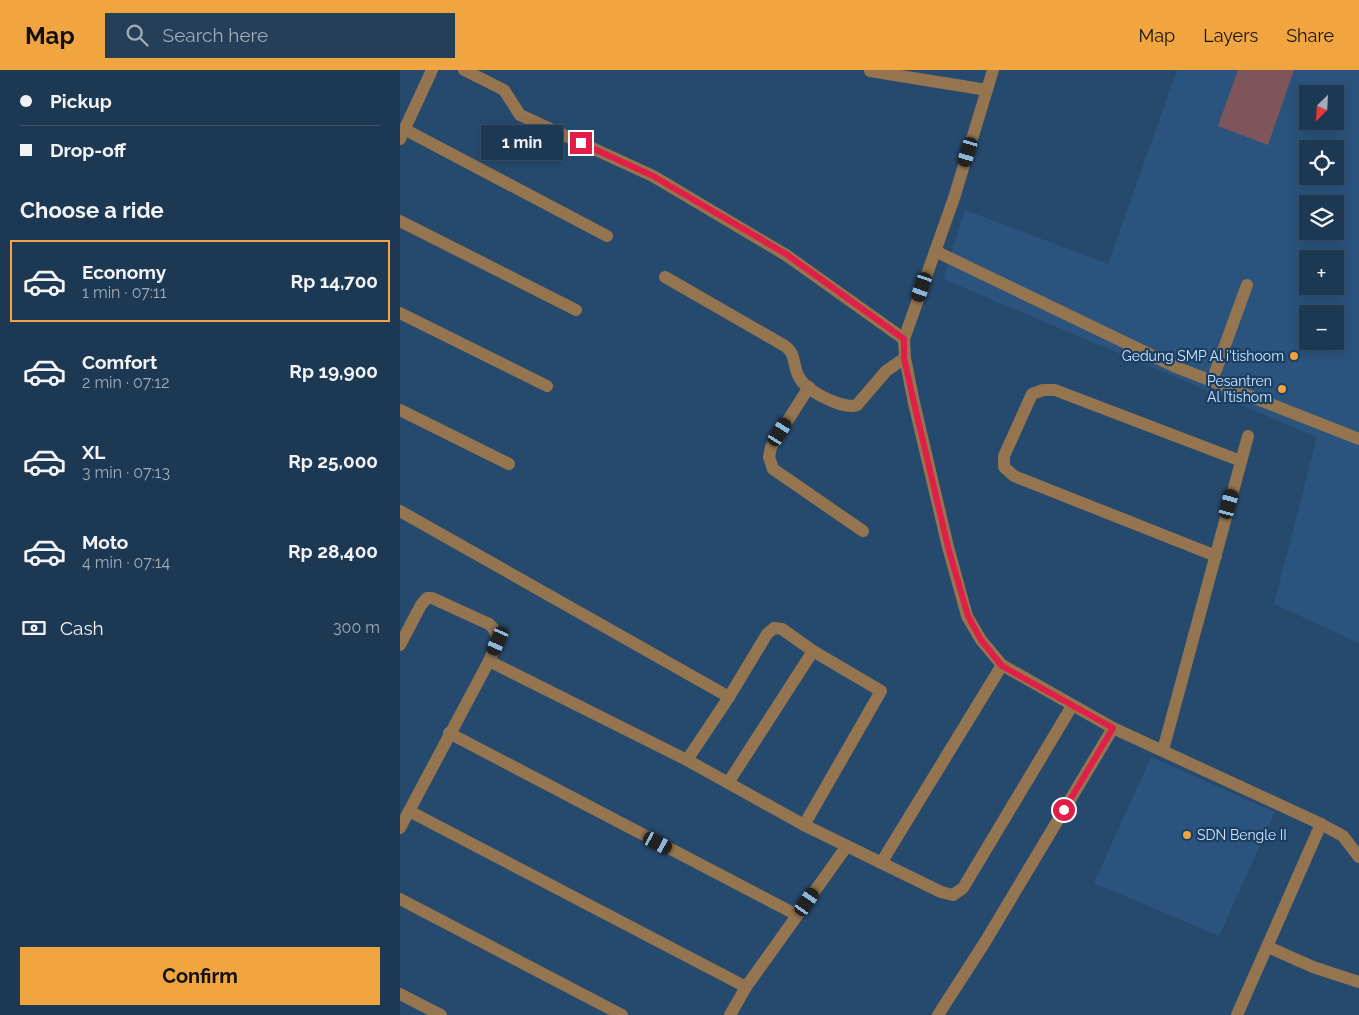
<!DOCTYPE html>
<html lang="en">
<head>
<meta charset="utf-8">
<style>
	:root { --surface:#1c3852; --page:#253f59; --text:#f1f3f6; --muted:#a0acb8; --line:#3a5269; --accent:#f1a540 }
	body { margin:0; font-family:Raleway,sans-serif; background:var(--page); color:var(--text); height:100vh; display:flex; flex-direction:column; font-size:19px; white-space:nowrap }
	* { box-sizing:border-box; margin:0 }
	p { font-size:16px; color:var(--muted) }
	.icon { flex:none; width:28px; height:28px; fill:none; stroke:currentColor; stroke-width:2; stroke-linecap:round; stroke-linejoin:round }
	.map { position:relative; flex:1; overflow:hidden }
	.sheet { display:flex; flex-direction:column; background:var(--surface); width:400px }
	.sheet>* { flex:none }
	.banner { display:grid; align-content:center; height:110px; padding:0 20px; background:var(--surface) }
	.needle { width:32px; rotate:204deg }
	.controls { position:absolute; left:899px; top:15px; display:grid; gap:10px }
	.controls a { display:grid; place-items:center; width:45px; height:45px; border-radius:0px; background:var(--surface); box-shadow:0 2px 12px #0003,0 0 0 1px var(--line); font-size:25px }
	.end { position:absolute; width:22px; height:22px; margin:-11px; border:6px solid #e11d48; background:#fff; box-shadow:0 0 0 2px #fff }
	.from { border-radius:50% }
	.bubble { position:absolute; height:35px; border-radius:0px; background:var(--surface); box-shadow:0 2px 12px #0003,0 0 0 1px var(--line); font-size:16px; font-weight:700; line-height:35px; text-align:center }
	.car { position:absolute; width:15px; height:30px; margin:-15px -8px; border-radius:6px; box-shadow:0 0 4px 1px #0007; background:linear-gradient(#222 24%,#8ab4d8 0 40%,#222 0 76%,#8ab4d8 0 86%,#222 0) }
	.banner b { display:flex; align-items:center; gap:18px; height:48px; font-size:19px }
	.banner b+b { border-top:1px solid var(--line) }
	.banner i { width:12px; height:12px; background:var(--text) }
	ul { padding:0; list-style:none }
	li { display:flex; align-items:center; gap:15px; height:82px; margin:0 10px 8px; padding:0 10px; border:2px solid transparent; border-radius:0px }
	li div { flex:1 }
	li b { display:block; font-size:19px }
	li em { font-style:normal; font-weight:700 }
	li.on { border-color:var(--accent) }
	li>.icon { width:45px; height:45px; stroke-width:1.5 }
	h2 { padding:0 20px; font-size:22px; line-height:60px }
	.pay { display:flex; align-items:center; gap:12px; height:55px; padding:0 20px; font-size:19px }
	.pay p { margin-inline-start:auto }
	.cta { display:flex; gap:10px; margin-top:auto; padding:10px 20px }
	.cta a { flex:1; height:58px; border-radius:0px; background:var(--accent); color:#111; font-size:20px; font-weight:700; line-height:58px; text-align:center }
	header { display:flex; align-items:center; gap:30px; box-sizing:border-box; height:70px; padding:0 25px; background:var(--accent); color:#111 }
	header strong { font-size:24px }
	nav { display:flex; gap:28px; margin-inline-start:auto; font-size:18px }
	.search { width:350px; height:45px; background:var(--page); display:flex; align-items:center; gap:12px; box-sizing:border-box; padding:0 18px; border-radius:0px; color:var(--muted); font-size:19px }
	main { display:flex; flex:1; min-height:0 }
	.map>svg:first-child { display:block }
</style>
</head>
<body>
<header>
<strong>Map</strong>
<div class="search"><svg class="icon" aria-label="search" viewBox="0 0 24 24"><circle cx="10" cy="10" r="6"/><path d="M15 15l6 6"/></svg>Search here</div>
<nav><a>Map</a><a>Layers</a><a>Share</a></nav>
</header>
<main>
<section class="sheet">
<div class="banner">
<b><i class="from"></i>Pickup</b>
<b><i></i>Drop-off</b>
</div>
<h2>Choose a ride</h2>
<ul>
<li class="on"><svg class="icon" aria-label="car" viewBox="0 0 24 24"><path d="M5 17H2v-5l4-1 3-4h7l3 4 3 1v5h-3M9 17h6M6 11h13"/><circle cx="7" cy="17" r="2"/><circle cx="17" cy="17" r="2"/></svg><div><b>Economy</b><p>1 min · 07:11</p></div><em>Rp 14,700</em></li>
<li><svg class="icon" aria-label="car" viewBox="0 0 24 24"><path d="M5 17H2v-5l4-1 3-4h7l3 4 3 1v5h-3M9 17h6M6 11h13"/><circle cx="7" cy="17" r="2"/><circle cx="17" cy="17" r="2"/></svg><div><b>Comfort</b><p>2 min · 07:12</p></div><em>Rp 19,900</em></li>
<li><svg class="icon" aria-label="car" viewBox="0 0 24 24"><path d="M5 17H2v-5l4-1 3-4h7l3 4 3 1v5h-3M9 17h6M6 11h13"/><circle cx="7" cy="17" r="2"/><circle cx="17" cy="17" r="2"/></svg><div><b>XL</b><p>3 min · 07:13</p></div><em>Rp 25,000</em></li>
<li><svg class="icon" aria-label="car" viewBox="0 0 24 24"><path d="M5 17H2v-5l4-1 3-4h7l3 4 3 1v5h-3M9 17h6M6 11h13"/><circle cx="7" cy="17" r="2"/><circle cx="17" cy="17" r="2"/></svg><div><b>Moto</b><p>4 min · 07:14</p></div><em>Rp 28,400</em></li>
</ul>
<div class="pay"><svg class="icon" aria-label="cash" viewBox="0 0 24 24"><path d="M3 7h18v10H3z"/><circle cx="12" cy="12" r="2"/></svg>Cash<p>300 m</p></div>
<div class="cta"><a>Confirm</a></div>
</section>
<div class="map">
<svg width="959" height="945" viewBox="0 0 959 945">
	<rect width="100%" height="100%" fill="#264a6e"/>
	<g fill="#2a547e" fill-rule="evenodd">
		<path d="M 777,0 L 959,0 L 959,573 L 874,534 L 917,367 L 543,209 L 565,140 L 708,194 ZM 908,24 L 935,24 L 935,51 L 908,51 ZM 908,79 L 935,79 L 935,106 L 908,106 ZM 908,134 L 935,134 L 935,161 L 908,161 ZM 908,189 L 935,189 L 935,216 L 908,216 ZM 908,244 L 935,244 L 935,271 L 908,271 Z"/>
		<path d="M 751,687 L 875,742 L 819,866 L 694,813 Z"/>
	</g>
	<path fill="#7d555b" d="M 838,0 L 894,0 L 868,75 L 818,56 Z"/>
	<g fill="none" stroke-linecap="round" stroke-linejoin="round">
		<g stroke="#947550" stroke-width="12">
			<path d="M 64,0 L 104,20 L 120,45 L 253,106 L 386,185 L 504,269"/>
			<path d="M 593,0 L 554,128 L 504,269 L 505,288 L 514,333 L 548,477 L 567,546 L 581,570 L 602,595 L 713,658 L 921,754 L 943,766 L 959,787"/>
			<path d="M 470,1 L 587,20"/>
			<path d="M 4,59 L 207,166"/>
			<path d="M 0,69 L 32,0"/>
			<path d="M 0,151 L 176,240"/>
			<path d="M 535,181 L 776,297 L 959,369"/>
			<path d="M 265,207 L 385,276 C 397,285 392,295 399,307 C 406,321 443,340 457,335 L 486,301 L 505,288"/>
			<path d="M 0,243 L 147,316"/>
			<path d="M 812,311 L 847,215"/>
			<path d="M 409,317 L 371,377 L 369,387 L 373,399 L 463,461"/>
			<path d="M 0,340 L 109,394"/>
			<path d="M 0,441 L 329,627"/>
			<path d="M 816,486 L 614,406 L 604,397 L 604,386 L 632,324 L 643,320 L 655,320 L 841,391"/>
			<path d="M 0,575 L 21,535 L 27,528 L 32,528 L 89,554 C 103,566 95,576 89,591 L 0,758"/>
			<path d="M 89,591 L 287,690 L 404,755 L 541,822 L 553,825 L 563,818 L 672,636"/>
			<path d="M 49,663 L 397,845"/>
			<path d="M 763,680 L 848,366"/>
			<path d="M 287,690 L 329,627 L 367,564 L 374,558 L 382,559 L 413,581 L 481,621 L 404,755"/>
			<path d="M 328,713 L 413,581"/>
			<path d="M 9,741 L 346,917"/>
			<path d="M 481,793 L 602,595"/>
			<path d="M 0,829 L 222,945"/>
			<path d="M 868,877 L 913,897 L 959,912"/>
			<path d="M 0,924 L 41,945"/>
			<path d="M 330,945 L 346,917 L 447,776"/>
			<path d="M 538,945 L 585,872 L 713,658"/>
			<path d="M 837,945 L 921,754"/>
		</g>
	</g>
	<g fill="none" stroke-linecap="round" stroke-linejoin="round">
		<path stroke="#e11d48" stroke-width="6" d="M 181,73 L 253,106 L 386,184 L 504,269 L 504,288 L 514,333 L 548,477 L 568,546 L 581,570 L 602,596 L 713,658 L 664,740"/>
	</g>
	<g fill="#f1a540" stroke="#1b3f62" stroke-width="2">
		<circle cx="894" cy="286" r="5"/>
		<circle cx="882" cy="319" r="5"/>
		<circle cx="787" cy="765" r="5"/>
	</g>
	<g text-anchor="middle" stroke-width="4.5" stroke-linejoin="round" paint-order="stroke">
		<g font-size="14" fill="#d1e6fc" stroke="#1b3f62" text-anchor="end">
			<text x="884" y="291">Gedung SMP Al i'tishoom</text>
			<text x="872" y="316">Pesantren<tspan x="872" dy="16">Al I’tishom</tspan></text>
			<text x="797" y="770" text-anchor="start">SDN Bengle II</text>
		</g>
	</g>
</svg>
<div class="controls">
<a><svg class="needle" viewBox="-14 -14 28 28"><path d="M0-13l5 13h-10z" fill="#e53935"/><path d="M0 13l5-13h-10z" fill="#a0acb8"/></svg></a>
<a><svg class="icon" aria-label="locate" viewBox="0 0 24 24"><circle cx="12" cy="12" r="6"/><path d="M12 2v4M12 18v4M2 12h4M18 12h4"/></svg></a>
<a><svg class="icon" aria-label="layers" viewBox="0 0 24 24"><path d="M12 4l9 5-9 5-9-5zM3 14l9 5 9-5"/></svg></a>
<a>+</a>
<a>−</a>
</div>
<i class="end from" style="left:664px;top:740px"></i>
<i class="end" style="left:181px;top:73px"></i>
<div class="bubble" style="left:81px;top:55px;width:82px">1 min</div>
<i class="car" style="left:568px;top:82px;rotate:197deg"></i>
<i class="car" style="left:522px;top:217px;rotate:199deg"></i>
<i class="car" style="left:380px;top:362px;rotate:32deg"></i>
<i class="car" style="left:829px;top:434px;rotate:15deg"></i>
<i class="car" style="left:98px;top:571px;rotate:204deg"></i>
<i class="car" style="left:258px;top:773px;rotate:118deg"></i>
<i class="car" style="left:407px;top:832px;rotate:35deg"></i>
</div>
</main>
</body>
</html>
